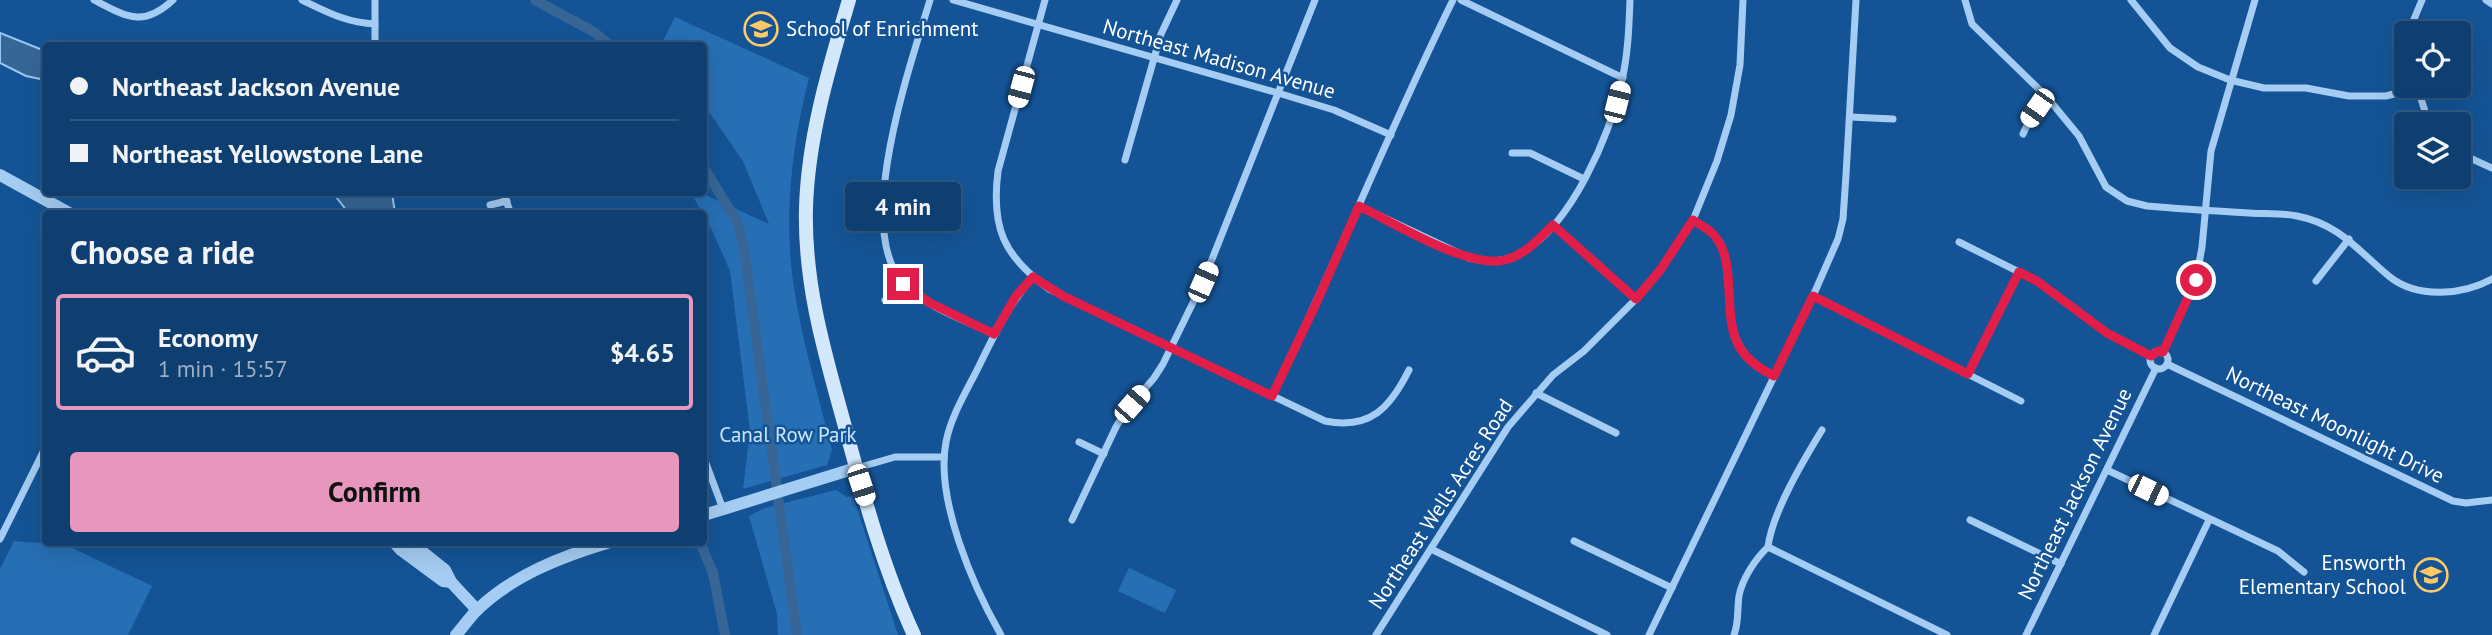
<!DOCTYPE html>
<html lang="en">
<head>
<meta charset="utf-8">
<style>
	:root { --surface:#0f3f70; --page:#184675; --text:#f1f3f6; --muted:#9bafc3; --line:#2f5883; --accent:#e797bd }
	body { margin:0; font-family:"PT Sans",sans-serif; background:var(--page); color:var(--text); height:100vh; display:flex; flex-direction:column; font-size:26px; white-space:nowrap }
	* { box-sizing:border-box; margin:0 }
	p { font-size:23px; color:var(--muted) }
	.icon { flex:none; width:38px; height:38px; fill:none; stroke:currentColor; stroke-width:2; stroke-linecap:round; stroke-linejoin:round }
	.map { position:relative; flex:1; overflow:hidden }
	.side { position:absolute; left:42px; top:210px; width:665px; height:336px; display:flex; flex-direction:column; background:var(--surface); border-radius:7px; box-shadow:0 7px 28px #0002,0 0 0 2px var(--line) }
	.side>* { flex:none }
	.banner { position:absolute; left:42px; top:42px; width:665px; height:154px; border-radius:7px; box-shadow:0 7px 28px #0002,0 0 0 2px var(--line); display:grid; align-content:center; height:154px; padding:0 28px; background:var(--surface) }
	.fabs { position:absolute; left:2394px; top:21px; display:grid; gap:14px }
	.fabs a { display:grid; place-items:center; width:77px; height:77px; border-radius:7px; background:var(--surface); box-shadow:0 7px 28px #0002,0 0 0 2px var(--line); font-size:35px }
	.end { position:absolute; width:32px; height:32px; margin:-16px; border:9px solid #e11d48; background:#fff; box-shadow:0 0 0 4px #fff }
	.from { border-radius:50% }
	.bubble { position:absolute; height:49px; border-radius:7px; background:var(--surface); box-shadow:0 7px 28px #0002,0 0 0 2px var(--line); font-size:23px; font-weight:700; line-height:49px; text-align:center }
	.car { position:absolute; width:21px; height:42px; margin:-21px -10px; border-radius:9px; box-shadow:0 0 5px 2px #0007; background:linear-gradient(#fff 24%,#345 0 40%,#fff 0 76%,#345 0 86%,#fff 0) }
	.banner b { display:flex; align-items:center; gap:24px; height:66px; font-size:26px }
	.banner b+b { border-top:2px solid var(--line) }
	.banner i { width:18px; height:18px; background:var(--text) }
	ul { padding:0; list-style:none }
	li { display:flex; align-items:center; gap:21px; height:116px; margin:0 14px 10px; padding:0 14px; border:4px solid var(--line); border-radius:7px }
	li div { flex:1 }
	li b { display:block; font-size:26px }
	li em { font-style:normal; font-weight:700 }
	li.on { border-color:var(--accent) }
	li>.icon { width:63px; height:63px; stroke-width:1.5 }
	h2 { padding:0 28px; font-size:32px; line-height:84px }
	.primary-button { display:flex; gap:14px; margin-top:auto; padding:14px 28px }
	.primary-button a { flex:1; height:80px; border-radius:7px; background:var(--accent); color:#111; font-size:28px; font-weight:700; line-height:80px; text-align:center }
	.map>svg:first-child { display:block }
</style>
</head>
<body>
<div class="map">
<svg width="2492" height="635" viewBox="0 0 2492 635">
	<rect width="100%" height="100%" fill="#145496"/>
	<g fill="#276fb5">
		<path d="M 675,17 L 809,78 C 792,144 784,214 793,281 C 801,338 818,394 832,450 L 827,465 L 743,489 L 750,431 L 730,271 L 712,230 L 691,193 L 701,193 L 769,224 L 743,161 L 704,105 L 704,46 L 661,45 Z"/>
		<path d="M 836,490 L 847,497 L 853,496 L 898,635 L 778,635 L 777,614 L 749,516 L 765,508 Z"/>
		<path d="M 14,541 C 32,544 51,541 68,546 L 152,586 L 128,635 L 0,635 L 0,569 Z"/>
		<path d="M 1129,568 L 1176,590 L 1165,613 L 1118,591 Z"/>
	</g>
	<g fill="#376696" stroke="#97c8f5" stroke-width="2">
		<path d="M 0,33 L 45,51 L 45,80 L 26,76 L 0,63 Z"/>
		<path d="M 333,193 L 392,193 L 395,213 L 352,213 L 347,211 Z"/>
	</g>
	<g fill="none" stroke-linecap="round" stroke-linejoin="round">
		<g stroke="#376696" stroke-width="10">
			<path d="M 535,0 L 594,32 L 611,46"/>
			<path d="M 704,168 L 738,223 L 744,249 L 797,635"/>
			<path d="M 700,542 L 713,573 L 725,635"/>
		</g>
		<g stroke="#a5ccf2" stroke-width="7">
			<path d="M 94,0 C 127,17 143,28 173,0"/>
			<path d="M 302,0 C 327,12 347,23 375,24"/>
			<path d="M 930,0 C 911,64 851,231 905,285 C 928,308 965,320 994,334"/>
			<path d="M 953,0 L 1278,93 L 1334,110 L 1391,135"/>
			<path d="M 1045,0 L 998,171 C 991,227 1003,256 1049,289 L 1325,421 C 1370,430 1390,408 1409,370"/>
			<path d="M 1461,0 L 1623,78"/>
			<path d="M 1965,0 L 1972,24 L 2046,96 L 2079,136 L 2106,187 L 2127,201 L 2147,206 C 2181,209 2215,211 2249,213 C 2264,214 2281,213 2297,216 C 2340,224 2359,252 2390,277 C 2418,299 2463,295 2492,279"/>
			<path d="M 2131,0 L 2170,48 L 2198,67 L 2230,80 L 2264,88 L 2306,88 L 2349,96 L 2386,96 L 2417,88"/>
			<path d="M 2486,0 L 2492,4"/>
			<path d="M 2411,33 L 2412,24 L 2422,0"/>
			<path d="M 375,46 L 375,0"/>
			<path d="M 2417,86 L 2429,124"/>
			<path d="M 1850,117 L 1893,119"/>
			<path d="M 2023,134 L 2029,121 L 2046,96"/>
			<path d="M 1512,153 L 1530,153 L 1584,179"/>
			<path d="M 2459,153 L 2492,168"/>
			<path d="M 1125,160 L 1161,34 L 1177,0"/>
			<path d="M 503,192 L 511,214"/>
			<path d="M 490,205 L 507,201"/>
			<path d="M 1359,206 L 1469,258 C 1487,262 1504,263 1521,253 C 1572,225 1610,135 1622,80 C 1628,54 1629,27 1630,0"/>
			<path d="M 1693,220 C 1699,224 1706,228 1711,232 C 1740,257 1720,316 1741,348 C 1749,361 1761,369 1774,376"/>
			<path d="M 1553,225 L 1636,299"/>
			<path d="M 1959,242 L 2037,281 L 2107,333 L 2151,356"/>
			<path d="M 2316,281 L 2349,239"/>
			<path d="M 1813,296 L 2021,401"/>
			<path d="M 885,300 L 903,284"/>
			<circle cx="2159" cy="360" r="9"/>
			<path d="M 2163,352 L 2196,280 L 2202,247 L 2211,151 L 2255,0"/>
			<path d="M 2167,364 L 2453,501 L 2466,503 L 2492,500"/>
			<path d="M 1968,374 L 2019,272"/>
			<path d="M 1536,393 L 1616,433"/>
			<path d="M 1272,396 C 1335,266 1389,130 1453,0"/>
			<path d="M 1079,442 L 1104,454"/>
			<path d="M 704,458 L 723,509"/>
			<path d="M 857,468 L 895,457 L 944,457"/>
			<path d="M 2107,470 L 2278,551 L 2304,572"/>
			<path d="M 1072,520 L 1116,427 L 1125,412 L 1154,378 L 1163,364 L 1203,282 L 1315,0"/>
			<path d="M 1970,520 L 2061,564"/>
			<path d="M 0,539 L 46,446"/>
			<path d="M 1574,541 L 1672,588"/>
			<path d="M 1768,547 C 1772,513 1803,461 1822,430"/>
			<path d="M 1431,549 L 1607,635"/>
			<path d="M 1001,635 C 973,586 935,499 946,442 C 951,415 968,389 980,364 C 995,333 1010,303 1033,277"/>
			<path d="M 1376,635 L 1508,427 L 1553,375 L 1584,351 L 1636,299 L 1661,269 L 1693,220 L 1717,161 L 1731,115 L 1740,65 L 1743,0"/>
			<path d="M 1649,635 L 1813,296 L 1838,239 L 1843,219 L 1846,175 L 1856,0"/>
			<path d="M 1734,635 C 1739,622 1737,610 1739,596 C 1742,579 1756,558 1768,547 L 1947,635"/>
			<path d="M 2026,635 L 2156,368"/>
			<path d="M 2154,635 L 2209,520"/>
		</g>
		<g stroke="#a5ccf2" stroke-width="12">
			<path d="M 0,175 L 71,214"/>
			<path d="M 704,515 L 856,468"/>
			<path d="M 394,542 L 401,550 L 443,581 L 451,582"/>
			<path d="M 410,542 L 445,570 L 451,582 L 477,610"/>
			<path d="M 456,635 C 463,627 470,617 477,610 C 513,575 563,556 610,542"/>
		</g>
		<path stroke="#d4e8fc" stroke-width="14" d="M 849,0 C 829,68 808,137 806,208 C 804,283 824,351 844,423 C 863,494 883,568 914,635"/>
	</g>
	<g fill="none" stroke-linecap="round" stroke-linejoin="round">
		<path stroke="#e11d48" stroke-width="9" d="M 903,284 L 930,303 L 994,334 L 1016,296 L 1033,277 L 1063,296 L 1272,396 L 1315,306 L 1359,206 C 1394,223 1468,269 1505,260 C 1525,255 1539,239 1553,225 L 1636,299 L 1661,269 L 1693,220 C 1699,224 1706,228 1711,232 C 1740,258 1720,316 1740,348 C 1749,362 1761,369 1774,376 L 1813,296 L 1968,374 L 2019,272 L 2037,281 L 2107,333 L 2151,356 L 2158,351 L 2163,352 L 2196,280"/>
	</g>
	<defs>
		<symbol id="school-ring" viewBox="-11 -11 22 22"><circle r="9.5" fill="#145496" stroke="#ffca66" stroke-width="1.5"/><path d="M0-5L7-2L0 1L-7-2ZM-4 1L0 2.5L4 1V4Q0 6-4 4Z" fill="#ffca66"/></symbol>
	</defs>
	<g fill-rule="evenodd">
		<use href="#school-ring" x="742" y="10" width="38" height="38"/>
		<use href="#school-ring" x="2412" y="556" width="38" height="38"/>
	</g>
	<g text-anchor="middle" stroke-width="5" stroke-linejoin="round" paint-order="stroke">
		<g font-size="21" fill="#fff" stroke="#145496" text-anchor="start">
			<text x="786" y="36">School of Enrichment</text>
			<text x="2406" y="570" text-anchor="end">Ensworth<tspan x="2406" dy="24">Elementary School</tspan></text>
		</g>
		<g font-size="21" fill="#fff" stroke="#145496">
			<text transform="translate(1219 59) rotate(16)" y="7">Northeast Madison Avenue</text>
			<text transform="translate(2335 425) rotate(26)" y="7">Northeast Moonlight Drive</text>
			<text transform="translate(2075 494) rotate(-64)" y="7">Northeast Jackson Avenue</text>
			<text transform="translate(1441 504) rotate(-57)" y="7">Northeast Wells Acres Road</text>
		</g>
		<g font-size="21" fill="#cce5fd" stroke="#145496">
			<text x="788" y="442">Canal Row Park</text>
		</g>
	</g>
</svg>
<div class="fabs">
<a><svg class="icon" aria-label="locate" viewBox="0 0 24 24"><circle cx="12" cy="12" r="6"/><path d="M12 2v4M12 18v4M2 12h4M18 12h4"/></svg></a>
<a><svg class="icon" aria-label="layers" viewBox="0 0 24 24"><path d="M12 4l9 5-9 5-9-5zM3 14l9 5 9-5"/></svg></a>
</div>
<i class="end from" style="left:2196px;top:280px"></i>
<i class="end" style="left:903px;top:284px"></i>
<div class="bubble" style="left:845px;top:182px;width:116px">4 min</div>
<i class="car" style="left:1021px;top:87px;rotate:195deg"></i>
<i class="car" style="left:1617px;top:102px;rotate:14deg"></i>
<i class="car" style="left:2037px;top:108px;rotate:215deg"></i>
<i class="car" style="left:1203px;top:282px;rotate:24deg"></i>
<i class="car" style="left:1132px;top:404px;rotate:41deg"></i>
<i class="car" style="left:861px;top:485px;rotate:162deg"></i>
<i class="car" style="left:2148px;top:490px;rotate:116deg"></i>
<div class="banner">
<b><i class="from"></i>Northeast Jackson Avenue</b>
<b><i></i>Northeast Yellowstone Lane</b>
</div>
<section class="side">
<h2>Choose a ride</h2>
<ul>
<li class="on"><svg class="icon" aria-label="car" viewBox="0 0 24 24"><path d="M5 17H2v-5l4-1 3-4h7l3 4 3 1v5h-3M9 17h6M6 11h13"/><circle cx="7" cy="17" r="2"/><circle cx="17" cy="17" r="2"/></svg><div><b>Economy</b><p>1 min · 15:57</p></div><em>$4.65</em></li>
</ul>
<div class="primary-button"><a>Confirm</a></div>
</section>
</div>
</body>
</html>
